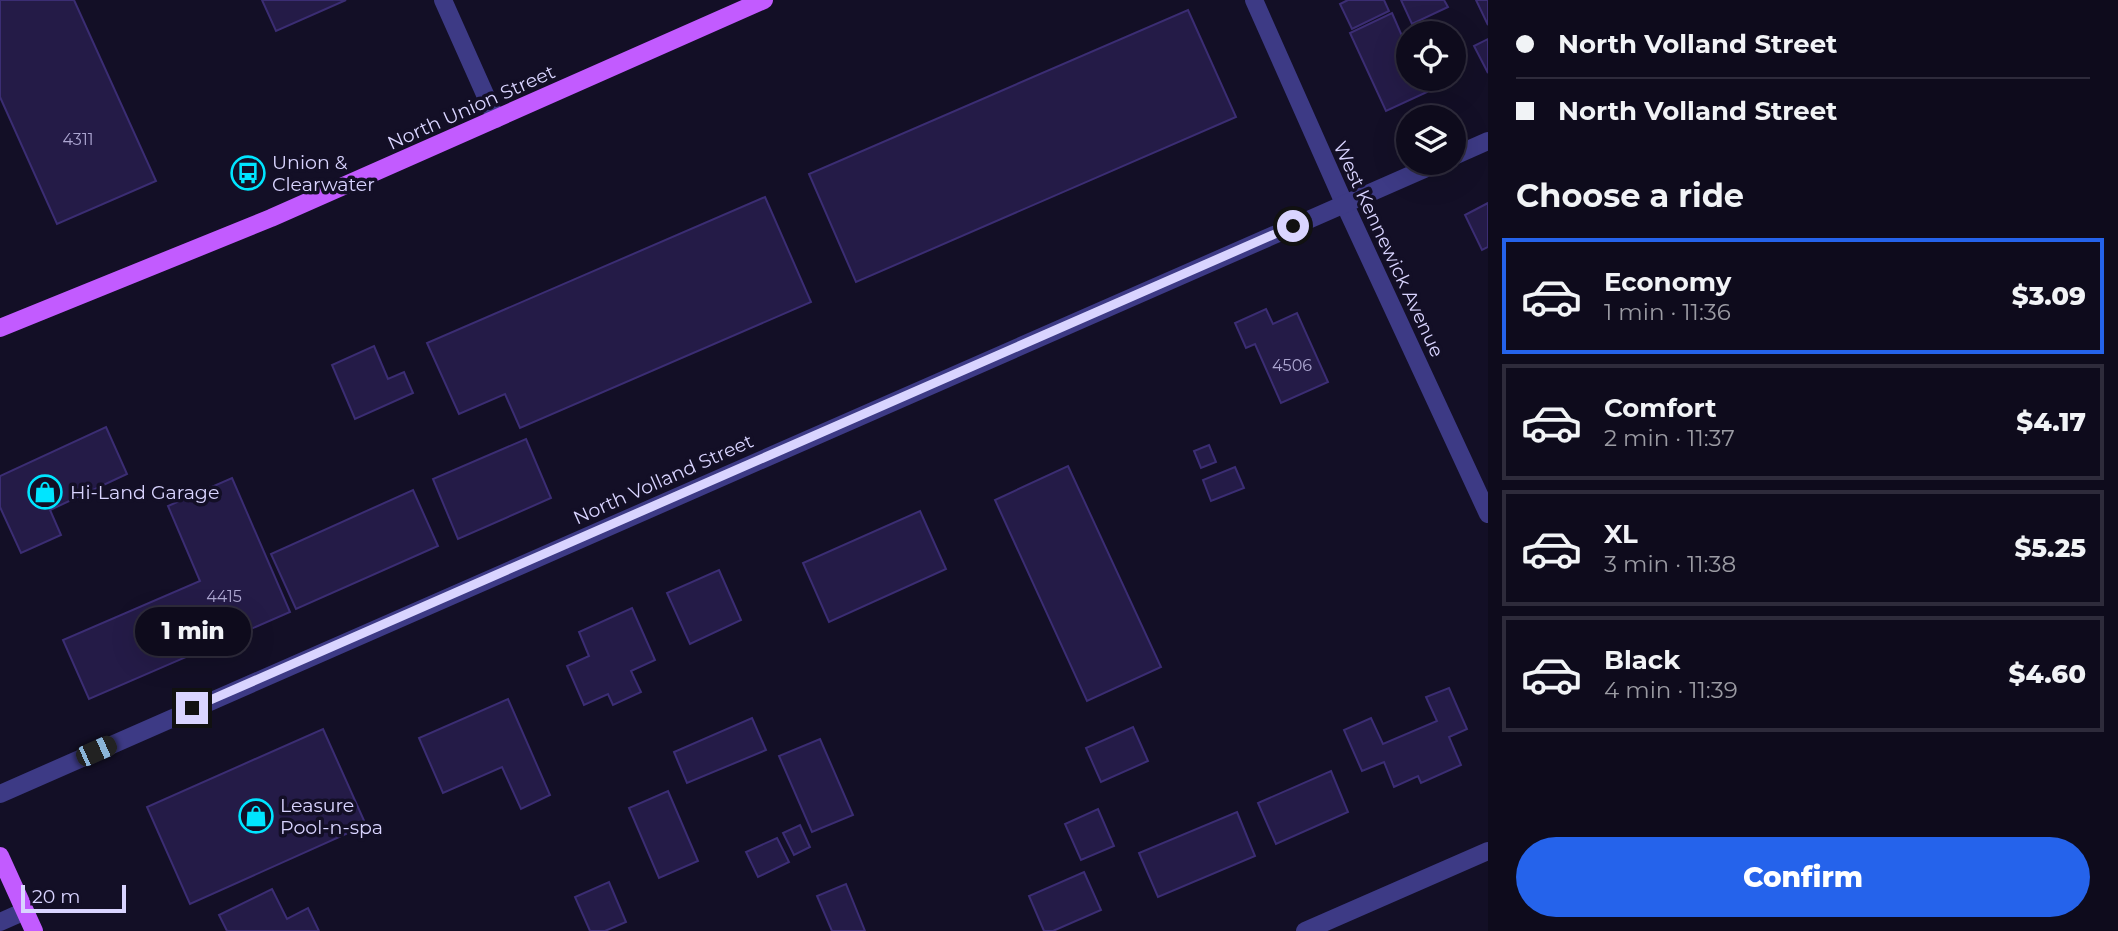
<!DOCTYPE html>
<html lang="en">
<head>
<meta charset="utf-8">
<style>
	:root { --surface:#0e0b1c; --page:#1c1929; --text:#f1f3f6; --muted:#9b9ba3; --line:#2e2b3b; --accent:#2563eb }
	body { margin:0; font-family:Montserrat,sans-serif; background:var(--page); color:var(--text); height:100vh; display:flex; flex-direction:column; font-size:26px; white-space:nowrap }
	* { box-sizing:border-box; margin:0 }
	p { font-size:23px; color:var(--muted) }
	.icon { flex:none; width:38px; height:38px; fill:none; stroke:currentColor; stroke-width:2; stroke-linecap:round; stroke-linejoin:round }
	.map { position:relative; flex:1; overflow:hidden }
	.sheet { display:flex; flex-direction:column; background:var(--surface); width:630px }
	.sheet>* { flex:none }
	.top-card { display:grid; align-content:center; height:154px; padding:0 28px; background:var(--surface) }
	.controls { position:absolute; left:1396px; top:21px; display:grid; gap:14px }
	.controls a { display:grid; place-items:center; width:70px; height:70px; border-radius:50%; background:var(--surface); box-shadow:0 7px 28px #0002,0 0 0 2px var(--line); font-size:35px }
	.scale { position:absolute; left:21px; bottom:18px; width:105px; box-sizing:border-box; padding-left:7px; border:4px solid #d9d4ff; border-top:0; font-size:19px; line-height:24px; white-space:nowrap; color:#d9d4ff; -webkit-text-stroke:5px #130f26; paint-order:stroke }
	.end { position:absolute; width:32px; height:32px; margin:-16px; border:9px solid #d9d4ff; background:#111; box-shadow:0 0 0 4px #111 }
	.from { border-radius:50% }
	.bubble { position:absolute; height:49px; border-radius:24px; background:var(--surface); box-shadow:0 7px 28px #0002,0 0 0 2px var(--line); font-size:23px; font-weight:800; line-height:49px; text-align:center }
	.car { position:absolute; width:21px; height:42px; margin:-21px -10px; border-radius:9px; box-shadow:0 0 5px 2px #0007; background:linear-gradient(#222 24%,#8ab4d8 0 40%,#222 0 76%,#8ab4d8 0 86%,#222 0) }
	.top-card b { display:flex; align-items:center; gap:24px; height:66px; font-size:26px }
	.top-card b+b { border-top:2px solid var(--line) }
	.top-card i { width:18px; height:18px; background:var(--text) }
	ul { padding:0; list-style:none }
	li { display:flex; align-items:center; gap:21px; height:116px; margin:0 14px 10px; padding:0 14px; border:4px solid var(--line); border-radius:0px }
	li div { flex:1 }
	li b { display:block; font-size:26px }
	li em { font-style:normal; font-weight:800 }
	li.active { border-color:var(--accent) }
	li>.icon { width:63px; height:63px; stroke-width:1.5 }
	h2 { padding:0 28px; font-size:32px; line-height:84px }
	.action { display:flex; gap:14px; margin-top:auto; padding:14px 28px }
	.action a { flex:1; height:80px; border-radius:42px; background:var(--accent); color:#fff; font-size:28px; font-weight:800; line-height:80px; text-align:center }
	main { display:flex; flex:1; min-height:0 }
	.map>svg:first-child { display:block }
</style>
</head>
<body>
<main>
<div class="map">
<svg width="1488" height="931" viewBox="0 0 1488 931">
	<rect width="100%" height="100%" fill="#130f26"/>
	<g fill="#241b47" stroke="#3b2d73" stroke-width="2">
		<path d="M 0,0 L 74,0 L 156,181 L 57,224 L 0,97 Z"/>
		<path d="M 262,0 L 346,0 L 276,31 Z"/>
		<path d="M 1348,0 L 1384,0 L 1389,11 L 1352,29 L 1340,4 Z"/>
		<path d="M 1401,0 L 1444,0 L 1448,7 L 1412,24 Z"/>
		<path d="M 1476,0 L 1488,0 L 1488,25 Z"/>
		<path d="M 1188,10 L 1236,117 L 856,282 L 809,174 Z"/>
		<path d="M 1392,13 L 1405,43 L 1409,41 L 1409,79 L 1421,79 L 1427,92 L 1386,111 L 1350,33 Z"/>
		<path d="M 1488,39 L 1488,73 L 1474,46 Z"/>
		<path d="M 765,197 L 811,302 L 520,428 L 505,394 L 459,414 L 427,343 Z"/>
		<path d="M 1488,203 L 1488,247 L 1482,250 L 1465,215 Z"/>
		<path d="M 1266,309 L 1273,324 L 1297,313 L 1328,382 L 1281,403 L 1255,344 L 1246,348 L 1235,323 Z"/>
		<path d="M 374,346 L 388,379 L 404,372 L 413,393 L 355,419 L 332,365 Z"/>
		<path d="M 106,427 L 127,474 L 50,510 L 61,535 L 21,553 L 0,507 L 0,476 Z"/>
		<path d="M 526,439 L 551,498 L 458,539 L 433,479 Z"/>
		<path d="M 1209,445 L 1216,462 L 1201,468 L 1194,451 Z"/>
		<path d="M 1068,466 L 1161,667 L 1087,701 L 995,500 Z"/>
		<path d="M 1235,467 L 1244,488 L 1211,501 L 1203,480 Z"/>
		<path d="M 232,478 L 290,612 L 89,699 L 63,640 L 200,581 L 168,506 Z"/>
		<path d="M 413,490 L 438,546 L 296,609 L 271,554 Z"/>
		<path d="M 920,511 L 946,569 L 829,622 L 803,563 Z"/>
		<path d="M 719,570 L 741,620 L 690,644 L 667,593 Z"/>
		<path d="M 632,608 L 655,660 L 631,671 L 641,692 L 613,705 L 608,694 L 584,705 L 567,666 L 589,656 L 579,632 Z"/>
		<path d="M 1449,688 L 1467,729 L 1449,737 L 1461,765 L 1421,783 L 1418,776 L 1394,787 L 1384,762 L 1362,771 L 1344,730 L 1371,718 L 1383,744 L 1437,721 L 1426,697 Z"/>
		<path d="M 508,699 L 550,795 L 521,809 L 502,767 L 443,793 L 419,738 Z"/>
		<path d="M 752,718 L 766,750 L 687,783 L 674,752 Z"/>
		<path d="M 1133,727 L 1148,761 L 1101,782 L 1086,748 Z"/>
		<path d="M 323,729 L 366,825 L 190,904 L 147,807 Z"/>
		<path d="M 820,739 L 853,815 L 812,832 L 779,756 Z"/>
		<path d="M 1331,771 L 1348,812 L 1276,844 L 1258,803 Z"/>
		<path d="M 668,791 L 698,861 L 659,878 L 629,808 Z"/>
		<path d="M 1098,809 L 1114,846 L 1081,860 L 1065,824 Z"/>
		<path d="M 1237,812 L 1255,856 L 1158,897 L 1139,853 Z"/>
		<path d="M 800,825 L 810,847 L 794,855 L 783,833 Z"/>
		<path d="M 777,838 L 789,862 L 758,877 L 746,852 Z"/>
		<path d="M 1084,872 L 1101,910 L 1053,931 L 1044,931 L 1029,896 Z"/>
		<path d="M 609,882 L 626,922 L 605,931 L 590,931 L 575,897 Z"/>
		<path d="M 846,884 L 865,931 L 832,931 L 817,896 Z"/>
		<path d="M 272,889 L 287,919 L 308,908 L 319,931 L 227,931 L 219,915 Z"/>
	</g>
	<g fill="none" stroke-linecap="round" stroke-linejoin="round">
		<g stroke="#3d3a85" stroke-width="18">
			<path d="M 443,0 L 496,119"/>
			<path d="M 1254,0 L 1344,203 L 1488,514"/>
			<path d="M 1454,156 L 1488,141"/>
			<path d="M 0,794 L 1438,163"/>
			<path d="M 0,922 L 25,911"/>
			<path d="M 1305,931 L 1488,851"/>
		</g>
		<g stroke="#c25bff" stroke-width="18">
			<path d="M 0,328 L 271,218 L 764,0"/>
			<path d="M 0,856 L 34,931"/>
		</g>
	</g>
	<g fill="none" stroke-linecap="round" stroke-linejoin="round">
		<path stroke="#d9d4ff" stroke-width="9" d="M 192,708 L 1293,226"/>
	</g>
	<defs>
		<symbol id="bus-ring" viewBox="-11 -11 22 22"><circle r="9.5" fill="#130f26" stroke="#00e5ff" stroke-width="1.5"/><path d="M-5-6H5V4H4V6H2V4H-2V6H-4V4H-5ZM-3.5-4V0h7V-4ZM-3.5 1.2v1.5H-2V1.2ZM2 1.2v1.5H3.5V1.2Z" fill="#00e5ff"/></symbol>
		<symbol id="shop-ring" viewBox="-11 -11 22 22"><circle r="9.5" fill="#130f26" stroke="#00e5ff" stroke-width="1.5"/><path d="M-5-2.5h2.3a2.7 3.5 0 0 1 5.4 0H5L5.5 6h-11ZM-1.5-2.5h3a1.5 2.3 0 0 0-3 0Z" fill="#00e5ff"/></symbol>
	</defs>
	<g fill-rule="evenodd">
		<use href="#bus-ring" x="229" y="154" width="38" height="38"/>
		<use href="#shop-ring" x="26" y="473" width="38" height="38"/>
		<use href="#shop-ring" x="237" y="797" width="38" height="38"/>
	</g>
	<g text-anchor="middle" stroke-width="7" stroke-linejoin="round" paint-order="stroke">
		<g font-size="16" fill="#aca6d1">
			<text x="78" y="145">4311</text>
			<text x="1292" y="371">4506</text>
			<text x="224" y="602">4415</text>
		</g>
		<g font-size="19" fill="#d9d4ff" stroke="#130f26">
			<text transform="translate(471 107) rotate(-24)" y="7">North Union Street</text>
			<text transform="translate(1389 249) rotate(65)" y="7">West Kennewick Avenue</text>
			<text transform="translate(663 479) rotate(-24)" y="7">North Volland Street</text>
		</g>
		<g font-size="19" fill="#d9d4ff" stroke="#130f26" text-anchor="start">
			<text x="272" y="169">Union &amp;<tspan x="272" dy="22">Clearwater</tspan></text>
			<text x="70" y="499">Hi-Land Garage</text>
			<text x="280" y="812">Leasure<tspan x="280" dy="22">Pool-n-spa</tspan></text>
		</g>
	</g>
</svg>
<div class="controls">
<a><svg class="icon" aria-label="locate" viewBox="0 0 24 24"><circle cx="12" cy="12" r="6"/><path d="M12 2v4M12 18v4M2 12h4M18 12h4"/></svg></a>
<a><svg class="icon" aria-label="layers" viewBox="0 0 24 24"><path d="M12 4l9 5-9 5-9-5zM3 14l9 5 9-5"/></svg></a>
</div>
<div class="scale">20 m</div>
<i class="end from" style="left:1293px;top:226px"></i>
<i class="end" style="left:192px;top:708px"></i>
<div class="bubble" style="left:135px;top:607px;width:116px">1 min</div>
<i class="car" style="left:96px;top:751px;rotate:66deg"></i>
</div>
<section class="sheet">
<div class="top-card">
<b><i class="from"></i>North Volland Street</b>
<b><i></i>North Volland Street</b>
</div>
<h2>Choose a ride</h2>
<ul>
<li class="active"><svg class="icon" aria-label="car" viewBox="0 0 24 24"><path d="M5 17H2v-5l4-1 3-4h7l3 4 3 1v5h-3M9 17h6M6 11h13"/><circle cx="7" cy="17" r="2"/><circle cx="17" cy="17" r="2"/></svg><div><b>Economy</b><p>1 min · 11:36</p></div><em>$3.09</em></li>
<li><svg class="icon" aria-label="car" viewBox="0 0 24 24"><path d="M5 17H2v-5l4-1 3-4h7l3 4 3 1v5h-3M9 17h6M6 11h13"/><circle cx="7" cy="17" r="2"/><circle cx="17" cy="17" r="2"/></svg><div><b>Comfort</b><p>2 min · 11:37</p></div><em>$4.17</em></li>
<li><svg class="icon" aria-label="car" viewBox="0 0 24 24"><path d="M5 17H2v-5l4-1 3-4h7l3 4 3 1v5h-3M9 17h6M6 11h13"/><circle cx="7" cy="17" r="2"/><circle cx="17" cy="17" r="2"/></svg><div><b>XL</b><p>3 min · 11:38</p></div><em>$5.25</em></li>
<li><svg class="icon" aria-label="car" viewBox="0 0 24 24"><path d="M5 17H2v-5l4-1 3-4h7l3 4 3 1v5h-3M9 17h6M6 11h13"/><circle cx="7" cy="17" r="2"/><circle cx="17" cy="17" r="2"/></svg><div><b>Black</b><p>4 min · 11:39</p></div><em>$4.60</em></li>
</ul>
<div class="action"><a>Confirm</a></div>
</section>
</main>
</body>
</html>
